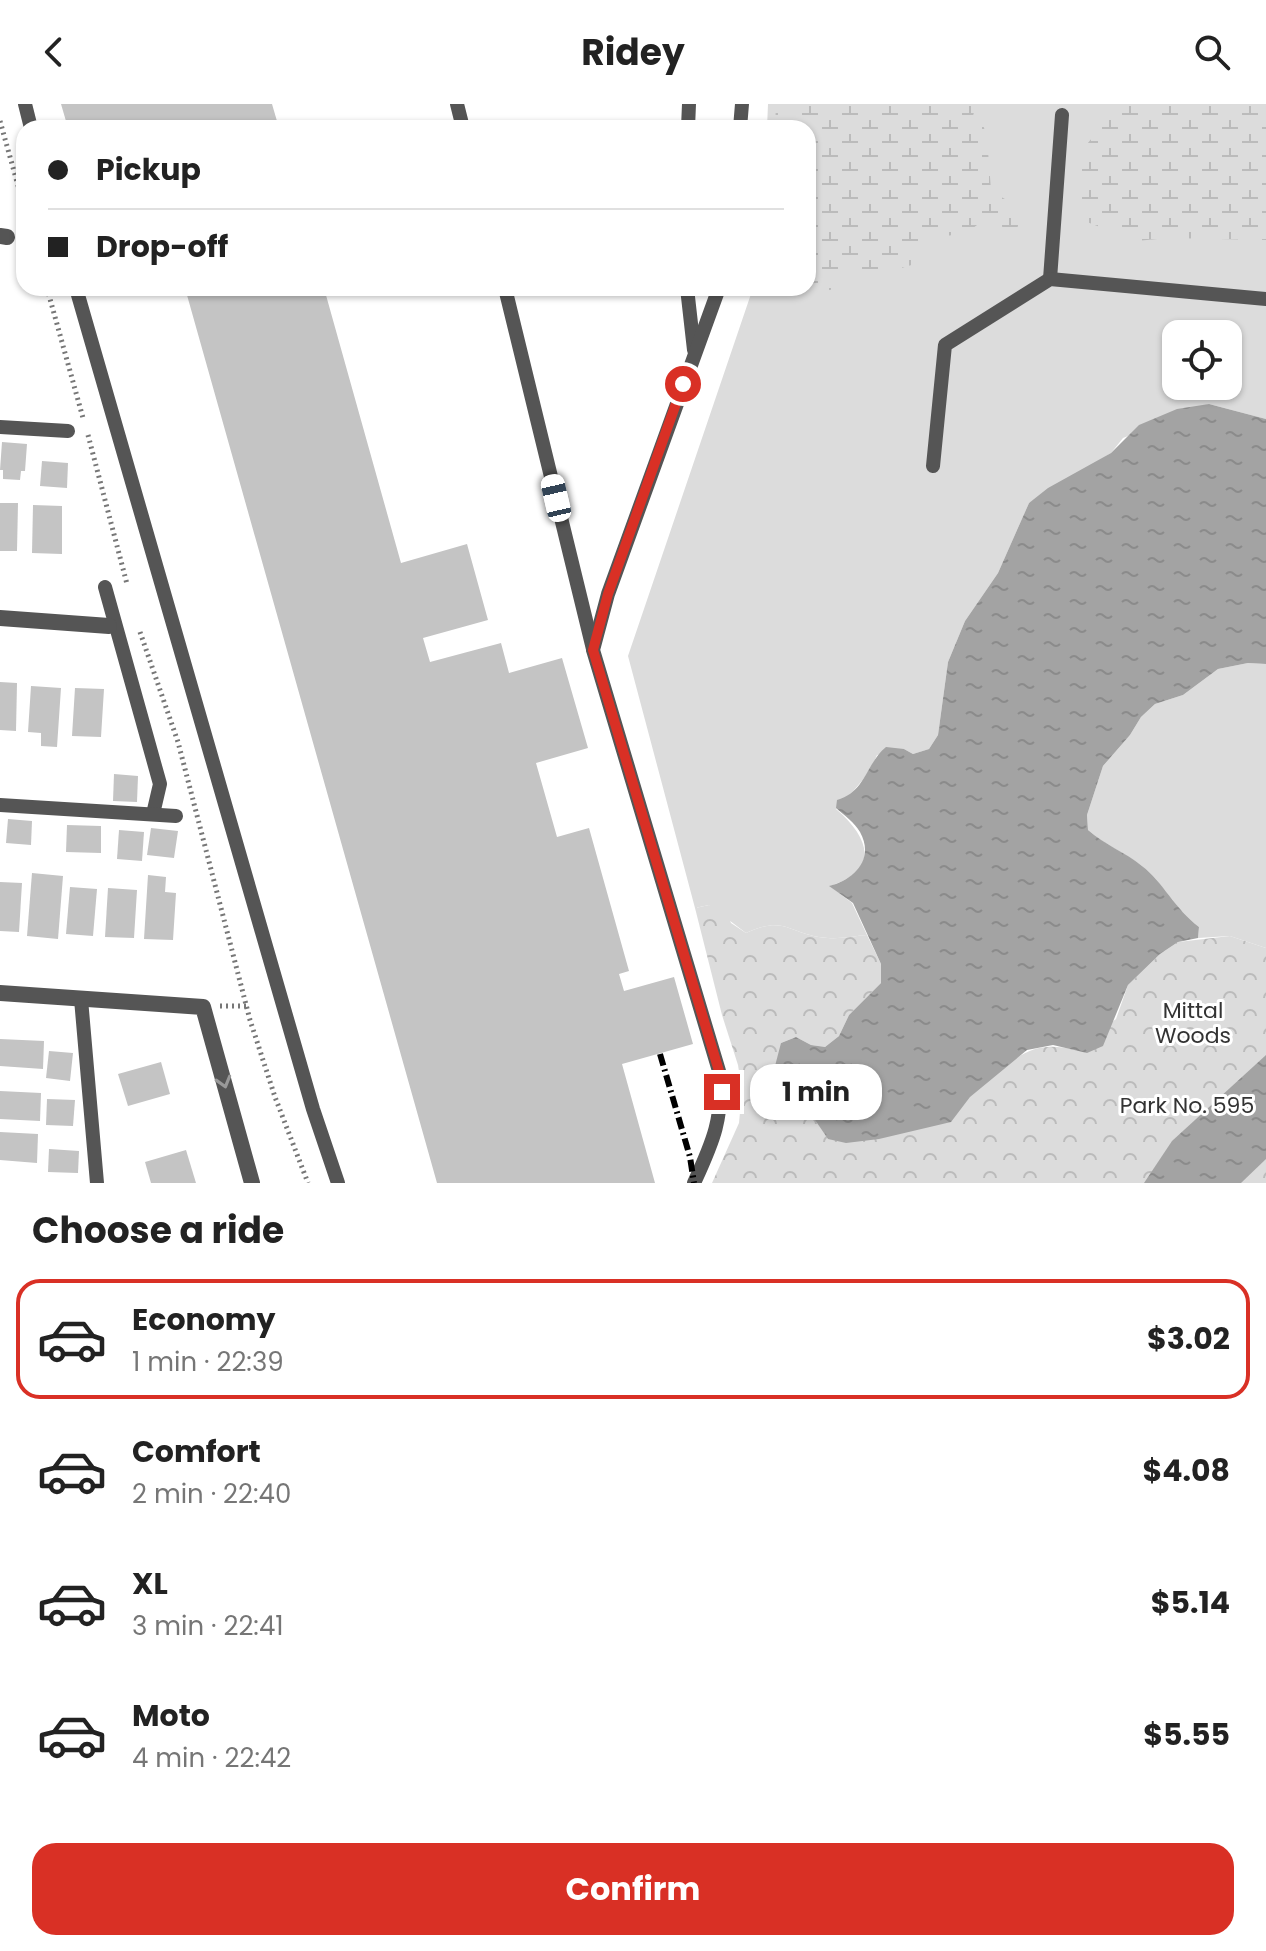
<!DOCTYPE html>
<html lang="en">
<head>
<meta charset="utf-8">
<style>
	:root { --surface:#fff; --page:#f2f2f2; --text:#222; --muted:#767676; --line:#e0e0e0; --accent:#d93025 }
	body { margin:0; font-family:Poppins,sans-serif; background:var(--page); color:var(--text); height:100vh; display:flex; flex-direction:column; font-size:30px; white-space:nowrap }
	* { box-sizing:border-box; margin:0 }
	p { font-size:26px; color:var(--muted) }
	.icon { flex:none; width:44px; height:44px; fill:none; stroke:currentColor; stroke-width:2; stroke-linecap:round; stroke-linejoin:round }
	.map { position:relative; height:1079px; overflow:hidden }
	.sheet { display:flex; flex-direction:column; background:var(--surface); flex:1 }
	.sheet>* { flex:none }
	.guide { position:absolute; left:16px; top:16px; width:800px; height:176px; border-radius:24px; box-shadow:0 2px 6px #0004; display:grid; align-content:center; height:176px; padding:0 32px; background:var(--surface) }
	.tools { position:absolute; left:1162px; top:216px; display:grid; gap:16px }
	.tools a { display:grid; place-items:center; width:80px; height:80px; border-radius:16px; background:var(--surface); box-shadow:0 2px 6px #0004; font-size:40px }
	.end { position:absolute; width:36px; height:36px; margin:-18px; border:10px solid #d93025; background:#fff; box-shadow:0 0 0 4px #fff }
	.from { border-radius:50% }
	.bubble { position:absolute; height:56px; border-radius:24px; background:var(--surface); box-shadow:0 2px 6px #0004; font-size:26px; font-weight:700; line-height:56px; text-align:center }
	.car { position:absolute; width:24px; height:48px; margin:-24px -12px; border-radius:10px; box-shadow:0 0 6px 2px #0007; background:linear-gradient(#fff 24%,#345 0 40%,#fff 0 76%,#345 0 86%,#fff 0) }
	.guide b { display:flex; align-items:center; gap:28px; height:76px; font-size:30px }
	.guide b+b { border-top:2px solid var(--line) }
	.guide i { width:20px; height:20px; background:var(--text) }
	ul { padding:0; list-style:none }
	li { display:flex; align-items:center; gap:24px; height:120px; margin:0 16px 12px; padding:0 16px; border:4px solid transparent; border-radius:24px }
	li div { flex:1 }
	li b { display:block; font-size:30px }
	li em { font-style:normal; font-weight:700 }
	li.on { border-color:var(--accent) }
	li>.icon { width:72px; height:72px; stroke-width:1.5 }
	h2 { padding:0 32px; font-size:36px; line-height:96px }
	.button { display:flex; gap:16px; margin-top:auto; padding:16px 32px }
	.button a { flex:1; height:92px; border-radius:24px; background:var(--accent); color:#fff; font-size:32px; font-weight:700; line-height:92px; text-align:center }
	header { display:flex; justify-content:space-between; align-items:center; height:104px; padding:0 32px; background:var(--surface); font-size:36px; font-weight:700 }
	.map>svg:first-child { display:block }
</style>
</head>
<body>
<header><svg class="icon" aria-label="back" viewBox="0 0 24 24"><path d="M15 5l-7 7 7 7"/></svg>Ridey<svg class="icon" aria-label="search" viewBox="0 0 24 24"><circle cx="10" cy="10" r="6"/><path d="M15 15l6 6"/></svg></header>
<div class="map">
<svg width="1266" height="1079" viewBox="0 0 1266 1079">
	<defs>
		<pattern id="forest-crowns" width="20" height="18" patternUnits="userSpaceOnUse" patternTransform="scale(2)"><rect width="20" height="18" fill="#dcdcdc"/><path d="M2 6a3 3 0 1 1 6 0M12 15a3 3 0 1 1 6 0" fill="none" stroke="#bbb"/></pattern>
		<pattern id="wetland-marsh" width="20" height="14" patternUnits="userSpaceOnUse" patternTransform="scale(2)"><rect width="20" height="14" fill="#dcdcdc"/><path d="M1 5h8M5 5V1M11 12h8M15 12V8" fill="none" stroke="#bbb"/></pattern>
		<pattern id="water-ripples" width="26" height="14" patternUnits="userSpaceOnUse" patternTransform="scale(2)"><rect width="26" height="14" fill="#a3a3a3"/><path d="M2 4q2-2 4 0t4 0M15 11q2-2 4 0t4 0" fill="none" stroke="#8b8b8b"/></pattern>
	</defs>
	<rect width="100%" height="100%" fill="#fff"/>
	<g fill="#dcdcdc" fill-rule="evenodd">
		<path d="M 768,0 L 1266,0 L 1266,315 L 1209,300 L 1123,334 L 1111,349 L 1029,399 L 998,469 L 965,517 L 948,558 L 938,631 L 929,645 L 913,650 L 904,645 L 877,651 C 866,676 854,686 836,705 C 870,734 880,766 830,782 L 852,799 L 867,831 C 855,832 840,835 828,834 C 790,832 787,810 746,829 L 709,801 L 695,804 L 628,552 L 753,184 L 808,184 L 808,24 L 767,24 ZM 1176,230 L 1228,230 L 1228,282 L 1176,282 Z"/>
		<path d="M 1248,559 L 1266,560 L 1266,844 L 1230,832 L 1198,834 L 1199,823 C 1175,805 1162,777 1142,762 C 1125,749 1105,741 1088,726 L 1087,711 L 1103,662 L 1130,631 L 1141,613 L 1155,600 L 1183,591 L 1218,565 Z"/>
	</g>
	<path fill="url(#forest-crowns)" d="M 709,801 L 726,806 L 731,819 L 746,829 C 787,810 790,832 828,834 C 841,835 855,832 867,831 L 881,860 L 881,879 L 849,911 L 839,932 L 825,943 L 811,941 L 796,933 L 781,939 L 1008,960 C 1030,943 1047,939 1075,946 L 1116,915 L 1128,881 L 1160,850 L 1178,838 L 1230,832 L 1266,844 L 1266,1079 L 712,1079 L 739,1019 L 742,987 L 738,961 L 722,911 L 695,804 Z"/>
	<g fill="url(#wetland-marsh)">
		<path d="M 776,0 L 976,0 L 973,12 L 982,17 L 987,34 L 991,86 C 1004,97 1026,101 1021,121 L 1011,126 L 992,119 L 977,121 L 968,128 L 926,136 L 918,159 C 905,163 891,168 877,168 C 859,168 856,163 838,174 L 836,185 L 823,187 L 808,178 L 808,24 L 775,24 Z"/>
		<path d="M 1101,0 L 1266,0 L 1266,136 L 1168,134 L 1136,137 L 1087,118 L 1079,110 L 1082,46 L 1103,21 L 1106,8 Z"/>
	</g>
	<g fill="url(#water-ripples)">
		<path d="M 1209,300 L 1266,315 L 1266,560 L 1248,559 L 1218,565 L 1183,591 L 1155,600 L 1141,613 L 1130,631 L 1103,662 L 1087,711 L 1088,726 C 1105,741 1125,748 1142,762 C 1163,778 1175,805 1199,823 L 1198,834 L 1178,838 L 1160,850 L 1128,881 L 1103,942 L 1087,949 L 1053,941 L 1027,946 L 970,993 L 951,1018 L 879,1035 L 846,1039 L 828,1035 L 811,1010 L 792,1002 L 779,990 L 775,962 L 781,939 L 796,933 L 811,941 L 825,943 L 839,932 L 849,911 L 881,879 L 881,860 L 853,799 L 829,782 C 854,776 875,755 860,728 C 855,719 844,711 836,704 L 837,696 C 866,688 866,659 886,643 L 904,645 L 913,650 L 929,645 L 938,631 L 948,558 L 965,517 L 998,469 L 1029,399 L 1048,384 L 1111,349 L 1139,321 L 1177,305 Z"/>
		<path d="M 1266,951 L 1266,1055 L 1241,1079 L 1144,1079 L 1172,1037 Z"/>
	</g>
	<g fill="#c4c4c4">
		<path d="M 61,0 L 272,0 L 279,24 L 68,24 Z"/>
		<path d="M 185,184 L 324,184 L 401,459 L 467,440 L 488,516 L 423,534 L 430,558 L 501,539 L 509,569 L 562,554 L 588,644 L 536,659 L 557,733 L 589,724 L 629,867 L 619,870 L 624,887 L 674,873 L 693,940 L 622,960 L 655,1079 L 437,1079 Z"/>
		<path d="M 2,338 L 27,340 L 25,367 L 21,367 L 20,376 L 3,375 L 3,366 L 0,366 Z"/>
		<path d="M 42,357 L 68,359 L 67,384 L 40,382 Z"/>
		<path d="M 0,399 L 18,399 L 17,447 L 0,447 Z"/>
		<path d="M 33,401 L 62,402 L 62,450 L 32,449 Z"/>
		<path d="M 0,578 L 17,579 L 16,627 L 0,626 Z"/>
		<path d="M 31,582 L 61,584 L 57,643 L 41,642 L 41,629 L 28,628 Z"/>
		<path d="M 75,584 L 104,585 L 101,633 L 72,632 Z"/>
		<path d="M 114,670 L 138,672 L 137,698 L 113,697 Z"/>
		<path d="M 8,715 L 32,717 L 31,741 L 6,739 Z"/>
		<path d="M 67,721 L 101,722 L 101,749 L 66,748 Z"/>
		<path d="M 151,724 L 178,727 L 174,754 L 147,751 Z"/>
		<path d="M 119,726 L 144,728 L 142,757 L 117,755 Z"/>
		<path d="M 32,769 L 63,772 L 58,835 L 27,832 Z"/>
		<path d="M 148,771 L 166,773 L 165,788 L 176,789 L 173,836 L 144,835 Z"/>
		<path d="M 0,778 L 22,779 L 19,828 L 0,827 Z"/>
		<path d="M 70,783 L 97,785 L 93,832 L 66,830 Z"/>
		<path d="M 108,784 L 137,786 L 134,834 L 105,833 Z"/>
		<path d="M 0,935 L 44,937 L 43,965 L 0,962 Z"/>
		<path d="M 49,947 L 73,949 L 70,977 L 46,974 Z"/>
		<path d="M 161,958 L 170,990 L 128,1002 L 118,970 Z"/>
		<path d="M 0,987 L 41,989 L 40,1017 L 0,1015 Z"/>
		<path d="M 47,995 L 75,996 L 73,1022 L 46,1021 Z"/>
		<path d="M 0,1028 L 38,1030 L 37,1059 L 0,1056 Z"/>
		<path d="M 49,1045 L 79,1047 L 78,1069 L 48,1068 Z"/>
		<path d="M 186,1046 L 196,1079 L 151,1079 L 145,1058 Z"/>
	</g>
	<g fill="none" stroke-linecap="round" stroke-linejoin="round">
		<g stroke="#777" stroke-width="5" stroke-dasharray="2 4" stroke-linecap="butt">
			<path d="M 0,17 L 24,103"/>
			<path d="M 47,184 L 83,314"/>
			<path d="M 88,331 L 127,480"/>
			<path d="M 140,528 L 178,638 L 250,916 L 275,993 L 308,1079"/>
			<path d="M 220,902 L 247,902"/>
		</g>
		<g stroke="#555" stroke-width="14">
			<path d="M 25,0 L 31,24"/>
			<path d="M 457,0 L 463,24"/>
			<path d="M 688,24 L 689,0"/>
			<path d="M 740,24 L 742,0"/>
			<path d="M 1050,175 L 1062,11"/>
			<path d="M 76,184 L 313,1005 L 338,1079"/>
			<path d="M 505,184 L 593,545"/>
			<path d="M 687,184 L 694,246"/>
			<path d="M 0,323 L 68,327"/>
			<path d="M 933,362 L 945,241 L 1050,175 L 1266,195"/>
			<path d="M 105,483 L 160,680 L 153,710"/>
			<path d="M 0,701 L 176,712"/>
			<path d="M 81,895 L 97,1079"/>
			<path d="M 694,1079 C 713,1038 724,1013 719,967 L 593,546 L 608,490 L 719,184"/>
		</g>
		<g stroke="#555" stroke-width="16">
			<path d="M 0,132 L 7,133"/>
			<path d="M 0,514 L 109,522"/>
			<path d="M 0,889 L 203,903 L 252,1079"/>
		</g>
		<path stroke="#000" stroke-width="6" stroke-dasharray="12 4 2 4" stroke-linecap="butt" d="M 660,950 L 690,1053 L 694,1079"/>
	</g>
	<defs><path id="oneway-chevron" d="M-2-3.5L2.5 0L-2 3.5" fill="none" stroke-width="1.6" stroke-linecap="round" stroke-linejoin="round" transform="scale(2)"/></defs>
	<use stroke="#999" href="#oneway-chevron" transform="translate(224 978) rotate(74)"/>
	<g fill="none" stroke-linecap="round" stroke-linejoin="round">
		<path stroke="#d93025" stroke-width="10" d="M 683,280 L 608,490 L 593,546 L 719,967 L 722,988"/>
	</g>
	<g text-anchor="middle" stroke-width="6" stroke-linejoin="round" paint-order="stroke">
		<g font-size="22" fill="#333" stroke="#fff">
			<text x="1193" y="914">Mittal<tspan x="1193" dy="25">Woods</tspan></text>
			<text x="1187" y="1009">Park No. 595</text>
		</g>
	</g>
</svg>
<div class="tools">
<a><svg class="icon" aria-label="locate" viewBox="0 0 24 24"><circle cx="12" cy="12" r="6"/><path d="M12 2v4M12 18v4M2 12h4M18 12h4"/></svg></a>
</div>
<i class="end from" style="left:683px;top:280px"></i>
<i class="end" style="left:722px;top:988px"></i>
<div class="bubble" style="left:750px;top:960px;width:132px">1 min</div>
<i class="car" style="left:556px;top:394px;rotate:347deg"></i>
<div class="guide">
<b><i class="from"></i>Pickup</b>
<b><i></i>Drop-off</b>
</div>
</div>
<section class="sheet">
<h2>Choose a ride</h2>
<ul>
<li class="on"><svg class="icon" aria-label="car" viewBox="0 0 24 24"><path d="M5 17H2v-5l4-1 3-4h7l3 4 3 1v5h-3M9 17h6M6 11h13"/><circle cx="7" cy="17" r="2"/><circle cx="17" cy="17" r="2"/></svg><div><b>Economy</b><p>1 min · 22:39</p></div><em>$3.02</em></li>
<li><svg class="icon" aria-label="car" viewBox="0 0 24 24"><path d="M5 17H2v-5l4-1 3-4h7l3 4 3 1v5h-3M9 17h6M6 11h13"/><circle cx="7" cy="17" r="2"/><circle cx="17" cy="17" r="2"/></svg><div><b>Comfort</b><p>2 min · 22:40</p></div><em>$4.08</em></li>
<li><svg class="icon" aria-label="car" viewBox="0 0 24 24"><path d="M5 17H2v-5l4-1 3-4h7l3 4 3 1v5h-3M9 17h6M6 11h13"/><circle cx="7" cy="17" r="2"/><circle cx="17" cy="17" r="2"/></svg><div><b>XL</b><p>3 min · 22:41</p></div><em>$5.14</em></li>
<li><svg class="icon" aria-label="car" viewBox="0 0 24 24"><path d="M5 17H2v-5l4-1 3-4h7l3 4 3 1v5h-3M9 17h6M6 11h13"/><circle cx="7" cy="17" r="2"/><circle cx="17" cy="17" r="2"/></svg><div><b>Moto</b><p>4 min · 22:42</p></div><em>$5.55</em></li>
</ul>
<div class="button"><a>Confirm</a></div>
</section>
</body>
</html>
